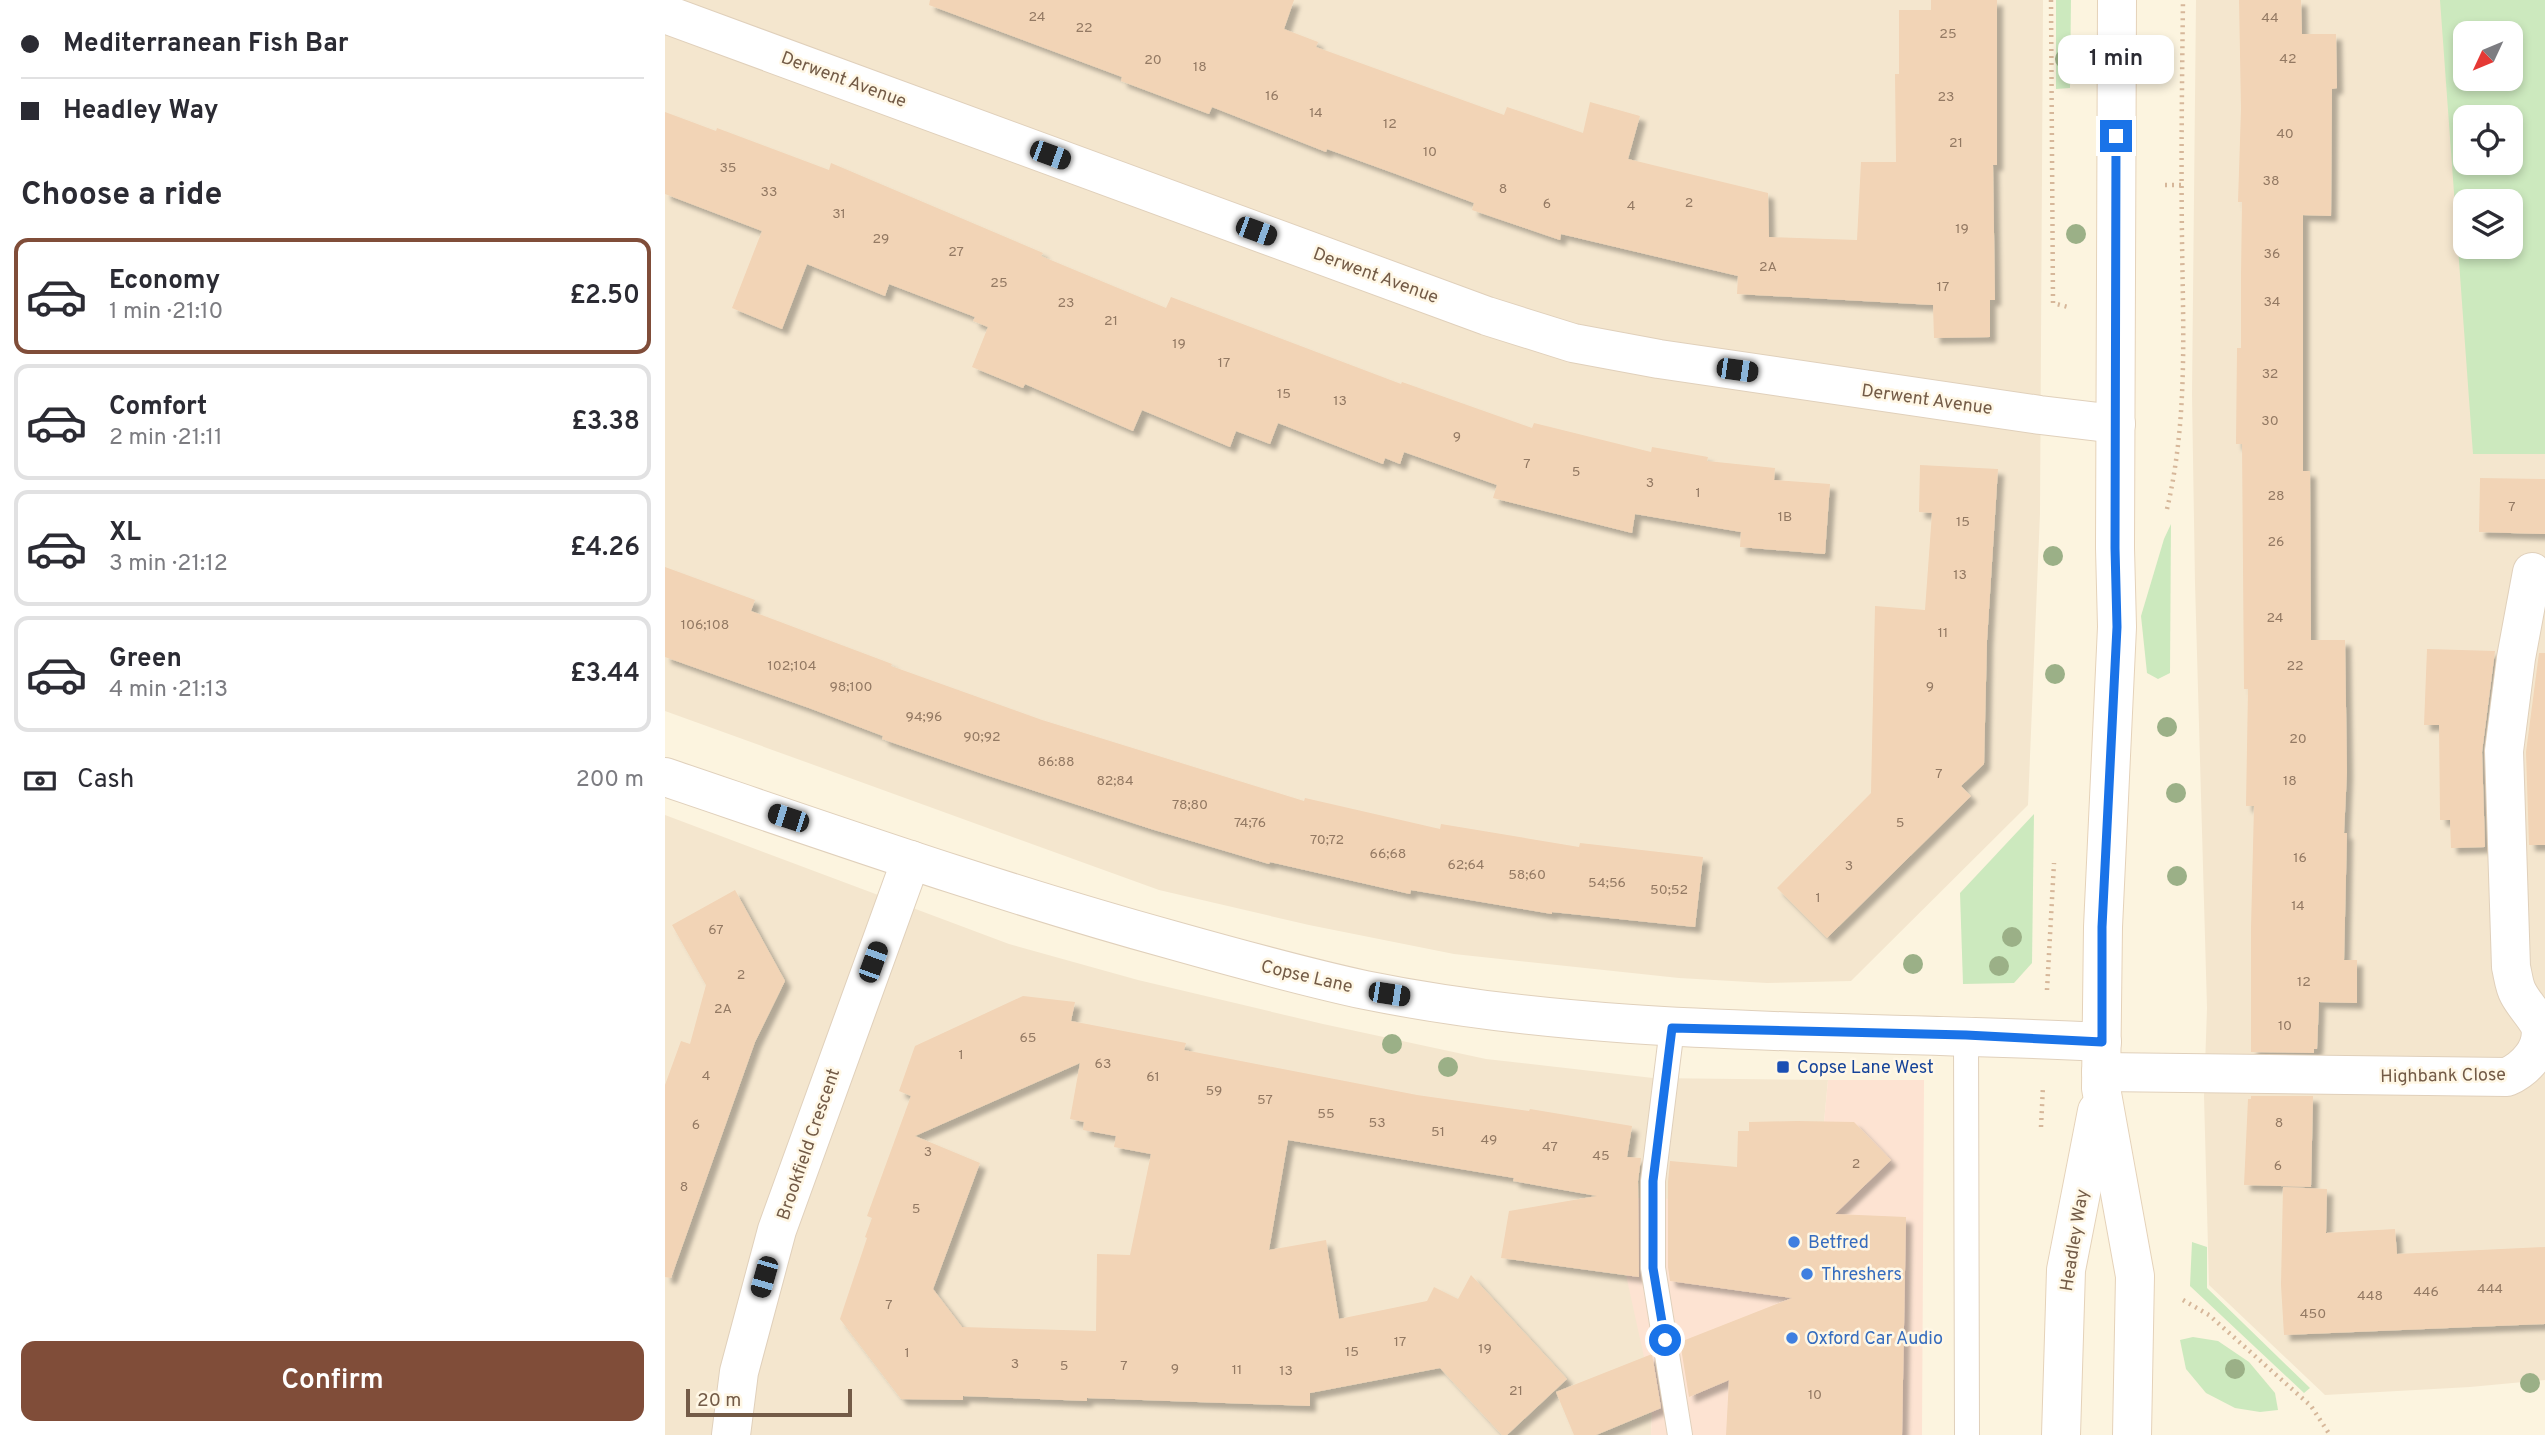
<!DOCTYPE html>
<html lang="en">
<head>
<meta charset="utf-8">
<style>
	:root { --surface:#fff; --page:#f7f7f7; --text:#2b2b33; --muted:#7c7c81; --line:#e1e1e2; --accent:#804d39 }
	body { margin:0; font-family:Overpass,sans-serif; background:var(--page); color:var(--text); height:100vh; display:flex; flex-direction:column; font-size:26px; white-space:nowrap }
	* { box-sizing:border-box; margin:0 }
	p { font-size:23px; color:var(--muted) }
	.icon { flex:none; width:38px; height:38px; fill:none; stroke:currentColor; stroke-width:2; stroke-linecap:round; stroke-linejoin:round }
	.map { position:relative; flex:1; overflow:hidden }
	.details { display:flex; flex-direction:column; background:var(--surface); width:665px }
	.details>* { flex:none }
	.banner { display:grid; align-content:center; height:154px; padding:0 21px; background:var(--surface) }
	.needle { width:46px; rotate:226deg }
	.tools { position:absolute; left:1788px; top:21px; display:grid; gap:14px }
	.tools a { display:grid; place-items:center; width:70px; height:70px; border-radius:14px; background:var(--surface); box-shadow:0 4px 10px #0003; font-size:35px }
	.scale { position:absolute; left:21px; bottom:18px; width:166px; box-sizing:border-box; padding-left:7px; border:4px solid #735b47; border-top:0; font-size:19px; line-height:24px; white-space:nowrap; color:#735b47; -webkit-text-stroke:5px #fff7e5; paint-order:stroke }
	.end { position:absolute; width:32px; height:32px; margin:-16px; border:9px solid #1a73e8; background:#fff; box-shadow:0 0 0 4px #fff }
	.from { border-radius:50% }
	.bubble { position:absolute; height:49px; border-radius:14px; background:var(--surface); box-shadow:0 4px 10px #0003; font-size:23px; font-weight:600; line-height:49px; text-align:center }
	.car { position:absolute; width:21px; height:42px; margin:-21px -10px; border-radius:9px; box-shadow:0 0 5px 2px #0007; background:linear-gradient(#222 24%,#8ab4d8 0 40%,#222 0 76%,#8ab4d8 0 86%,#222 0) }
	.banner b { display:flex; align-items:center; gap:24px; height:66px; font-size:26px }
	.banner b+b { border-top:2px solid var(--line) }
	.banner i { width:18px; height:18px; background:var(--text) }
	ul { padding:0; list-style:none }
	li { display:flex; align-items:center; gap:21px; height:116px; margin:0 14px 10px; padding:0 7px; border:4px solid var(--line); border-radius:14px }
	li div { flex:1 }
	li b { display:block; font-size:26px }
	li em { font-style:normal; font-weight:600 }
	li.selected { border-color:var(--accent) }
	li>.icon { width:63px; height:63px; stroke-width:1.5 }
	h2 { padding:0 21px; font-size:32px; line-height:84px }
	.pay { display:flex; align-items:center; gap:18px; height:77px; padding:0 21px; font-size:26px }
	.pay p { margin-inline-start:auto }
	.action { display:flex; gap:14px; margin-top:auto; padding:14px 21px }
	.action a { flex:1; height:80px; border-radius:14px; background:var(--accent); color:#fff; font-size:28px; font-weight:600; line-height:80px; text-align:center }
	main { display:flex; flex:1; min-height:0 }
	.map>svg:first-child { display:block }
</style>
</head>
<body>
<main>
<section class="details">
<div class="banner">
<b><i class="from"></i>Mediterranean Fish Bar</b>
<b><i></i>Headley Way</b>
</div>
<h2>Choose a ride</h2>
<ul>
<li class="selected"><svg class="icon" aria-label="car" viewBox="0 0 24 24"><path d="M5 17H2v-5l4-1 3-4h7l3 4 3 1v5h-3M9 17h6M6 11h13"/><circle cx="7" cy="17" r="2"/><circle cx="17" cy="17" r="2"/></svg><div><b>Economy</b><p>1 min · 21:10</p></div><em>£2.50</em></li>
<li><svg class="icon" aria-label="car" viewBox="0 0 24 24"><path d="M5 17H2v-5l4-1 3-4h7l3 4 3 1v5h-3M9 17h6M6 11h13"/><circle cx="7" cy="17" r="2"/><circle cx="17" cy="17" r="2"/></svg><div><b>Comfort</b><p>2 min · 21:11</p></div><em>£3.38</em></li>
<li><svg class="icon" aria-label="car" viewBox="0 0 24 24"><path d="M5 17H2v-5l4-1 3-4h7l3 4 3 1v5h-3M9 17h6M6 11h13"/><circle cx="7" cy="17" r="2"/><circle cx="17" cy="17" r="2"/></svg><div><b>XL</b><p>3 min · 21:12</p></div><em>£4.26</em></li>
<li><svg class="icon" aria-label="car" viewBox="0 0 24 24"><path d="M5 17H2v-5l4-1 3-4h7l3 4 3 1v5h-3M9 17h6M6 11h13"/><circle cx="7" cy="17" r="2"/><circle cx="17" cy="17" r="2"/></svg><div><b>Green</b><p>4 min · 21:13</p></div><em>£3.44</em></li>
</ul>
<div class="pay"><svg class="icon" aria-label="cash" viewBox="0 0 24 24"><path d="M3 7h18v10H3z"/><circle cx="12" cy="12" r="2"/></svg>Cash<p>200 m</p></div>
<div class="action"><a>Confirm</a></div>
</section>
<div class="map">
<svg width="1880" height="1435" viewBox="0 0 1880 1435">
	<defs>
		<filter id="shadow"><feDropShadow dx="6" dy="6" stdDeviation="2" flood-color="#0004"/></filter>
	</defs>
	<rect width="100%" height="100%" fill="#fcf4df"/>
	<g fill="#f4e6ce" fill-rule="evenodd">
		<path d="M 0,0 L 1378,0 L 1375,513 L 1363,805 L 1186,981 L 1102,983 L 1014,978 L 789,954 L 644,925 L 494,890 L 0,711 Z"/>
		<path d="M 1531,0 L 1880,0 L 1880,1380 L 1805,1387 L 1660,1395 L 1544,1285 L 1539,1096 L 1542,1008 L 1530,583 L 1527,395 ZM 1801,33 L 1846,33 L 1846,79 L 1801,79 ZM 1801,117 L 1846,117 L 1846,163 L 1801,163 ZM 1801,201 L 1846,201 L 1846,247 L 1801,247 Z"/>
		<path d="M 0,815 L 344,944 L 473,980 L 658,1024 L 821,1059 L 988,1078 L 1163,1080 L 1159,1122 L 988,1381 L 986,1435 L 0,1435 Z"/>
	</g>
	<path fill="#fde3d2" d="M 1163,1080 L 1259,1080 L 1257,1435 L 986,1435 L 988,1381 L 979,1357 L 961,1275 L 971,1198 L 1072,1200 L 1159,1122 Z"/>
	<g fill="#cce9be" fill-rule="evenodd">
		<path d="M 1391,0 L 1406,0 L 1405,88 L 1391,89 Z"/>
		<path d="M 1775,0 L 1880,0 L 1880,454 L 1808,454 ZM 1801,33 L 1846,33 L 1846,79 L 1801,79 ZM 1801,117 L 1846,117 L 1846,163 L 1801,163 ZM 1801,201 L 1846,201 L 1846,247 L 1801,247 Z"/>
		<path d="M 1506,524 L 1505,673 L 1493,679 L 1482,673 L 1476,616 L 1499,539 Z"/>
		<path d="M 1369,814 L 1367,963 L 1349,983 L 1298,984 L 1295,893 Z"/>
		<path d="M 1527,1242 L 1542,1247 L 1542,1288 L 1645,1388 L 1639,1393 L 1525,1286 Z"/>
		<path d="M 1528,1337 L 1553,1341 L 1584,1362 L 1610,1393 L 1613,1410 L 1595,1412 L 1570,1408 L 1541,1393 L 1521,1369 L 1515,1340 Z"/>
	</g>
	<g fill="#f2d4b6" fill-rule="evenodd" filter="url(#shadow)">
		<path d="M 265,0 L 629,0 L 619,29 L 653,42 L 651,47 L 839,115 L 842,107 L 918,133 L 925,102 L 975,116 L 963,159 L 1103,193 L 1104,237 L 1192,240 L 1196,162 L 1231,162 L 1230,74 L 1234,74 L 1234,10 L 1266,10 L 1266,0 L 1332,0 L 1332,165 L 1328,165 L 1330,300 L 1325,300 L 1325,337 L 1269,338 L 1268,305 L 1072,294 L 1073,276 L 896,234 L 895,240 L 807,210 L 809,203 L 731,174 L 662,149 L 661,152 L 547,107 L 544,114 L 456,81 L 457,77 L 264,5 Z"/>
		<path d="M 1574,0 L 1636,0 L 1637,34 L 1671,34 L 1672,88 L 1667,89 L 1666,216 L 1638,215 L 1638,471 L 1645,471 L 1646,640 L 1680,640 L 1682,772 L 1679,833 L 1682,833 L 1679,960 L 1692,960 L 1692,1003 L 1654,1002 L 1652,1049 L 1649,1049 L 1649,1053 L 1586,1052 L 1586,928 L 1589,806 L 1581,806 L 1583,689 L 1579,689 L 1577,444 L 1571,444 L 1572,348 L 1576,348 L 1576,277 L 1577,202 L 1573,202 L 1576,109 Z"/>
		<path d="M 0,112 L 51,131 L 52,128 L 164,170 L 166,163 L 378,253 L 376,256 L 501,308 L 506,297 L 736,384 L 737,382 L 867,428 L 869,423 L 986,452 L 987,447 L 1043,457 L 1042,461 L 1110,468 L 1109,480 L 1165,484 L 1160,554 L 1075,547 L 1076,532 L 970,514 L 967,533 L 828,498 L 832,485 L 739,452 L 735,464 L 720,458 L 718,464 L 613,423 L 605,444 L 571,431 L 565,447 L 477,410 L 468,431 L 360,384 L 358,388 L 307,367 L 323,327 L 308,321 L 310,317 L 224,284 L 220,296 L 142,264 L 117,329 L 67,308 L 97,231 L 0,194 Z"/>
		<path d="M 1255,465 L 1333,469 L 1322,641 L 1319,764 L 1296,786 L 1306,796 L 1162,938 L 1112,888 L 1206,793 L 1210,606 L 1260,610 L 1267,513 L 1254,512 Z"/>
		<path d="M 1815,478 L 1880,479 L 1880,534 L 1814,532 Z"/>
		<path d="M 0,567 L 90,600 L 86,611 L 227,664 L 226,666 L 377,720 L 639,801 L 640,798 L 775,829 L 776,824 L 914,847 L 915,843 L 1038,857 L 1030,927 L 887,912 L 887,914 L 746,890 L 745,894 L 605,862 L 604,864 L 486,829 L 318,774 L 217,739 L 218,736 L 144,708 L 0,657 Z"/>
		<path d="M 1762,649 L 1830,651 L 1817,752 L 1820,847 L 1786,848 L 1785,820 L 1775,820 L 1774,725 L 1759,725 Z"/>
		<path d="M 1874,653 L 1880,653 L 1880,845 L 1864,845 L 1861,752 Z"/>
		<path d="M 70,890 L 120,981 L 90,1042 L 6,1278 L 0,1277 L 0,1085 L 16,1041 L 25,1044 L 41,985 L 7,925 Z"/>
		<path d="M 358,996 L 410,1002 L 406,1021 L 521,1043 L 519,1050 L 752,1095 L 864,1111 L 865,1109 L 967,1126 L 962,1157 L 976,1158 L 973,1181 L 974,1277 L 836,1258 L 844,1211 L 932,1196 L 848,1181 L 849,1178 L 623,1140 L 604,1250 L 661,1240 L 674,1319 L 762,1301 L 769,1287 L 793,1299 L 806,1275 L 902,1379 L 842,1435 L 837,1435 L 775,1368 L 645,1393 L 645,1406 L 422,1398 L 422,1401 L 298,1396 L 298,1400 L 236,1399 L 175,1319 L 202,1238 L 200,1237 L 207,1218 L 202,1216 L 246,1096 L 234,1091 L 250,1046 ZM 415,1063 L 405,1119 L 419,1122 L 418,1130 L 451,1136 L 449,1147 L 486,1154 L 465,1255 L 432,1254 L 431,1331 L 297,1327 L 268,1289 L 315,1163 L 250,1136 Z"/>
		<path d="M 1586,1096 L 1648,1096 L 1646,1187 L 1579,1185 L 1583,1099 L 1586,1099 Z"/>
		<path d="M 1132,1121 L 1189,1122 L 1226,1160 L 1170,1214 L 1241,1217 L 1237,1435 L 1061,1435 L 1064,1380 L 1024,1397 L 1015,1342 L 1127,1298 L 1005,1281 L 1003,1267 L 1003,1182 L 1005,1161 L 1072,1167 L 1073,1131 L 1084,1131 L 1084,1122 Z"/>
		<path d="M 1618,1187 L 1662,1189 L 1661,1233 L 1730,1229 L 1732,1254 L 1880,1247 L 1880,1324 L 1619,1335 L 1616,1285 Z"/>
		<path d="M 987,1354 L 996,1408 L 931,1435 L 909,1435 L 891,1392 Z"/>
	</g>
	<g fill="none" stroke-linecap="round" stroke-linejoin="round">
		<defs>
			<g id="service">
				<path d="M 1007,1028 L 988,1181 L 988,1268 L 1015,1435"/>
				<path d="M 1301,1035 L 1302,1435"/>
			</g>
			<g id="minor">
				<path d="M 0,14 L 822,316 L 908,343 L 994,359 L 1375,415 L 1451,424"/>
				<path d="M 0,777 C 168,834 336,893 507,940 C 571,958 635,976 700,990 C 941,1039 1192,1029 1437,1042"/>
				<path d="M 1436,1072 L 1842,1077 C 1860,1069 1880,1049 1875,1026 C 1870,1015 1859,1005 1853,993 C 1849,986 1848,975 1846,967 L 1839,751 L 1851,658 L 1867,572"/>
				<path d="M 66,1435 L 74,1372 L 112,1230 L 246,860"/>
			</g>
			<g id="secondary">
				<path d="M 1452,0 L 1450,548 L 1452,627 L 1438,927 L 1436,1088 L 1470,1276 L 1467,1435"/>
				<path d="M 1396,1435 L 1401,1270 L 1432,1111"/>
			</g>
		</defs>
		<use href="#service" stroke="#e0d0bb" stroke-width="26"/>
		<use href="#minor" stroke="#e0d0bb" stroke-width="40"/>
		<use href="#secondary" stroke="#e5d2b9" stroke-width="40"/>
		<g stroke="#d6b79a" stroke-width="4.5" stroke-dasharray="2 5" stroke-linecap="butt">
			<path d="M 1386,0 L 1388,303 L 1403,307"/>
			<path d="M 1500,185 L 1517,185"/>
			<path d="M 1502,509 C 1523,420 1518,329 1517,239 C 1516,159 1517,80 1518,0"/>
			<path d="M 1382,990 L 1389,863"/>
			<path d="M 1376,1127 L 1378,1086"/>
			<path d="M 1518,1300 L 1544,1315 L 1646,1406 L 1665,1435"/>
		</g>
		<use href="#service" stroke="#fff" stroke-width="24"/>
		<use href="#minor" stroke="#fff" stroke-width="38"/>
		<use href="#secondary" stroke="#fff" stroke-width="38"/>
	</g>
	<g fill="#9bb087">
		<circle cx="1400" cy="59" r="10"/>
		<circle cx="1411" cy="234" r="10"/>
		<circle cx="1388" cy="556" r="10"/>
		<circle cx="1390" cy="674" r="10"/>
		<circle cx="1502" cy="727" r="10"/>
		<circle cx="1511" cy="793" r="10"/>
		<circle cx="1512" cy="876" r="10"/>
		<circle cx="1347" cy="937" r="10"/>
		<circle cx="1248" cy="964" r="10"/>
		<circle cx="1334" cy="966" r="10"/>
		<circle cx="727" cy="1044" r="10"/>
		<circle cx="783" cy="1067" r="10"/>
		<circle cx="1570" cy="1369" r="10"/>
		<circle cx="1865" cy="1383" r="10"/>
	</g>
	<g fill="none" stroke-linecap="round" stroke-linejoin="round">
		<path stroke="#1a73e8" stroke-width="9" d="M 1000,1340 L 988,1268 L 988,1181 L 1007,1028 L 1301,1035 L 1437,1042 L 1437,927 L 1452,627 L 1450,548 L 1451,136"/>
	</g>
	<rect fill="#1a4fb4" stroke="#fff7e5" stroke-width="2.5" x="1111" y="1060" width="14" height="14" rx="3.5"/>
	<g fill="#3f7fe0" stroke="#fff7e5" stroke-width="2.5">
		<circle cx="1129" cy="1242" r="7"/>
		<circle cx="1142" cy="1274" r="7"/>
		<circle cx="1127" cy="1338" r="7"/>
	</g>
	<g text-anchor="middle" stroke-width="5" stroke-linejoin="round" paint-order="stroke">
		<g font-size="14" fill="#937963">
			<text x="372" y="21">24</text>
			<text x="1605" y="22">44</text>
			<text x="419" y="32">22</text>
			<text x="1283" y="38">25</text>
			<text x="1623" y="63">42</text>
			<text x="488" y="64">20</text>
			<text x="535" y="71">18</text>
			<text x="607" y="100">16</text>
			<text x="1281" y="101">23</text>
			<text x="651" y="117">14</text>
			<text x="725" y="128">12</text>
			<text x="1620" y="138">40</text>
			<text x="1291" y="147">21</text>
			<text x="765" y="156">10</text>
			<text x="63" y="172">35</text>
			<text x="1606" y="185">38</text>
			<text x="838" y="193">8</text>
			<text x="104" y="196">33</text>
			<text x="1024" y="207">2</text>
			<text x="882" y="208">6</text>
			<text x="966" y="210">4</text>
			<text x="174" y="218">31</text>
			<text x="1297" y="233">19</text>
			<text x="216" y="243">29</text>
			<text x="291" y="256">27</text>
			<text x="1607" y="258">36</text>
			<text x="1103" y="271">2A</text>
			<text x="334" y="287">25</text>
			<text x="1278" y="291">17</text>
			<text x="1607" y="306">34</text>
			<text x="401" y="307">23</text>
			<text x="446" y="325">21</text>
			<text x="514" y="348">19</text>
			<text x="559" y="367">17</text>
			<text x="1605" y="378">32</text>
			<text x="619" y="398">15</text>
			<text x="675" y="405">13</text>
			<text x="1605" y="425">30</text>
			<text x="792" y="441">9</text>
			<text x="862" y="468">7</text>
			<text x="911" y="476">5</text>
			<text x="985" y="487">3</text>
			<text x="1033" y="497">1</text>
			<text x="1611" y="500">28</text>
			<text x="1847" y="511">7</text>
			<text x="1120" y="521">1B</text>
			<text x="1298" y="526">15</text>
			<text x="1611" y="546">26</text>
			<text x="1295" y="579">13</text>
			<text x="1610" y="622">24</text>
			<text x="40" y="629">106;108</text>
			<text x="1278" y="637">11</text>
			<text x="127" y="670">102;104</text>
			<text x="1630" y="670">22</text>
			<text x="186" y="691">98;100</text>
			<text x="1265" y="691">9</text>
			<text x="259" y="721">94;96</text>
			<text x="317" y="741">90;92</text>
			<text x="1633" y="743">20</text>
			<text x="391" y="766">86:88</text>
			<text x="1274" y="778">7</text>
			<text x="450" y="785">82;84</text>
			<text x="1625" y="785">18</text>
			<text x="525" y="809">78;80</text>
			<text x="585" y="827">74;76</text>
			<text x="1235" y="827">5</text>
			<text x="662" y="844">70;72</text>
			<text x="723" y="858">66;68</text>
			<text x="1635" y="862">16</text>
			<text x="801" y="869">62;64</text>
			<text x="1184" y="870">3</text>
			<text x="862" y="879">58;60</text>
			<text x="942" y="887">54;56</text>
			<text x="1004" y="894">50;52</text>
			<text x="1153" y="902">1</text>
			<text x="1633" y="910">14</text>
			<text x="51" y="934">67</text>
			<text x="76" y="979">2</text>
			<text x="1639" y="986">12</text>
			<text x="58" y="1013">2A</text>
			<text x="1620" y="1030">10</text>
			<text x="363" y="1042">65</text>
			<text x="296" y="1059">1</text>
			<text x="438" y="1068">63</text>
			<text x="41" y="1080">4</text>
			<text x="488" y="1081">61</text>
			<text x="549" y="1095">59</text>
			<text x="600" y="1104">57</text>
			<text x="661" y="1118">55</text>
			<text x="712" y="1127">53</text>
			<text x="1614" y="1127">8</text>
			<text x="31" y="1129">6</text>
			<text x="773" y="1136">51</text>
			<text x="824" y="1144">49</text>
			<text x="885" y="1151">47</text>
			<text x="263" y="1156">3</text>
			<text x="936" y="1160">45</text>
			<text x="1191" y="1168">2</text>
			<text x="1613" y="1170">6</text>
			<text x="19" y="1191">8</text>
			<text x="251" y="1213">5</text>
			<text x="1825" y="1293">444</text>
			<text x="1761" y="1296">446</text>
			<text x="1705" y="1300">448</text>
			<text x="224" y="1309">7</text>
			<text x="1648" y="1318">450</text>
			<text x="735" y="1346">17</text>
			<text x="820" y="1353">19</text>
			<text x="687" y="1356">15</text>
			<text x="242" y="1357">1</text>
			<text x="350" y="1368">3</text>
			<text x="399" y="1370">5</text>
			<text x="459" y="1370">7</text>
			<text x="510" y="1373">9</text>
			<text x="572" y="1374">11</text>
			<text x="621" y="1375">13</text>
			<text x="851" y="1395">21</text>
			<text x="1150" y="1399">10</text>
		</g>
		<g font-size="18" fill="#735b47" stroke="#fff7e5">
			<text transform="translate(179 79) rotate(20)" y="6">Derwent Avenue</text>
			<text transform="translate(711 275) rotate(20)" y="6">Derwent Avenue</text>
			<text transform="translate(1262 399) rotate(8)" y="6">Derwent Avenue</text>
			<text transform="translate(642 976) rotate(13)" y="6">Copse Lane</text>
			<text transform="translate(1778 1075) rotate(-1)" y="6">Highbank Close</text>
			<text transform="translate(143 1144) rotate(-71)" y="6">Brookfield Crescent</text>
			<text transform="translate(1409 1240) rotate(-81)" y="6">Headley Way</text>
		</g>
		<g font-size="18" fill="#164399" stroke="#fff7e5" text-anchor="start">
			<text x="1132" y="1073">Copse Lane West</text>
		</g>
		<g font-size="18" fill="#366cbe" stroke="#fff7e5" text-anchor="start">
			<text x="1143" y="1248">Betfred</text>
			<text x="1156" y="1280">Threshers</text>
			<text x="1141" y="1344">Oxford Car Audio</text>
		</g>
	</g>
</svg>
<div class="tools">
<a><svg class="needle" viewBox="-14 -14 28 28"><path d="M0-13l5 13h-10z" fill="#e53935"/><path d="M0 13l5-13h-10z" fill="#7c7c81"/></svg></a>
<a><svg class="icon" aria-label="locate" viewBox="0 0 24 24"><circle cx="12" cy="12" r="6"/><path d="M12 2v4M12 18v4M2 12h4M18 12h4"/></svg></a>
<a><svg class="icon" aria-label="layers" viewBox="0 0 24 24"><path d="M12 4l9 5-9 5-9-5zM3 14l9 5 9-5"/></svg></a>
</div>
<div class="scale">20 m</div>
<i class="end from" style="left:1000px;top:1340px"></i>
<i class="end" style="left:1451px;top:136px"></i>
<div class="bubble" style="left:1393px;top:35px;width:116px">1 min</div>
<i class="car" style="left:385px;top:155px;rotate:110deg"></i>
<i class="car" style="left:591px;top:231px;rotate:110deg"></i>
<i class="car" style="left:1072px;top:370px;rotate:98deg"></i>
<i class="car" style="left:123px;top:818px;rotate:288deg"></i>
<i class="car" style="left:208px;top:962px;rotate:20deg"></i>
<i class="car" style="left:724px;top:994px;rotate:99deg"></i>
<i class="car" style="left:99px;top:1277px;rotate:196deg"></i>
</div>
</main>
</body>
</html>
